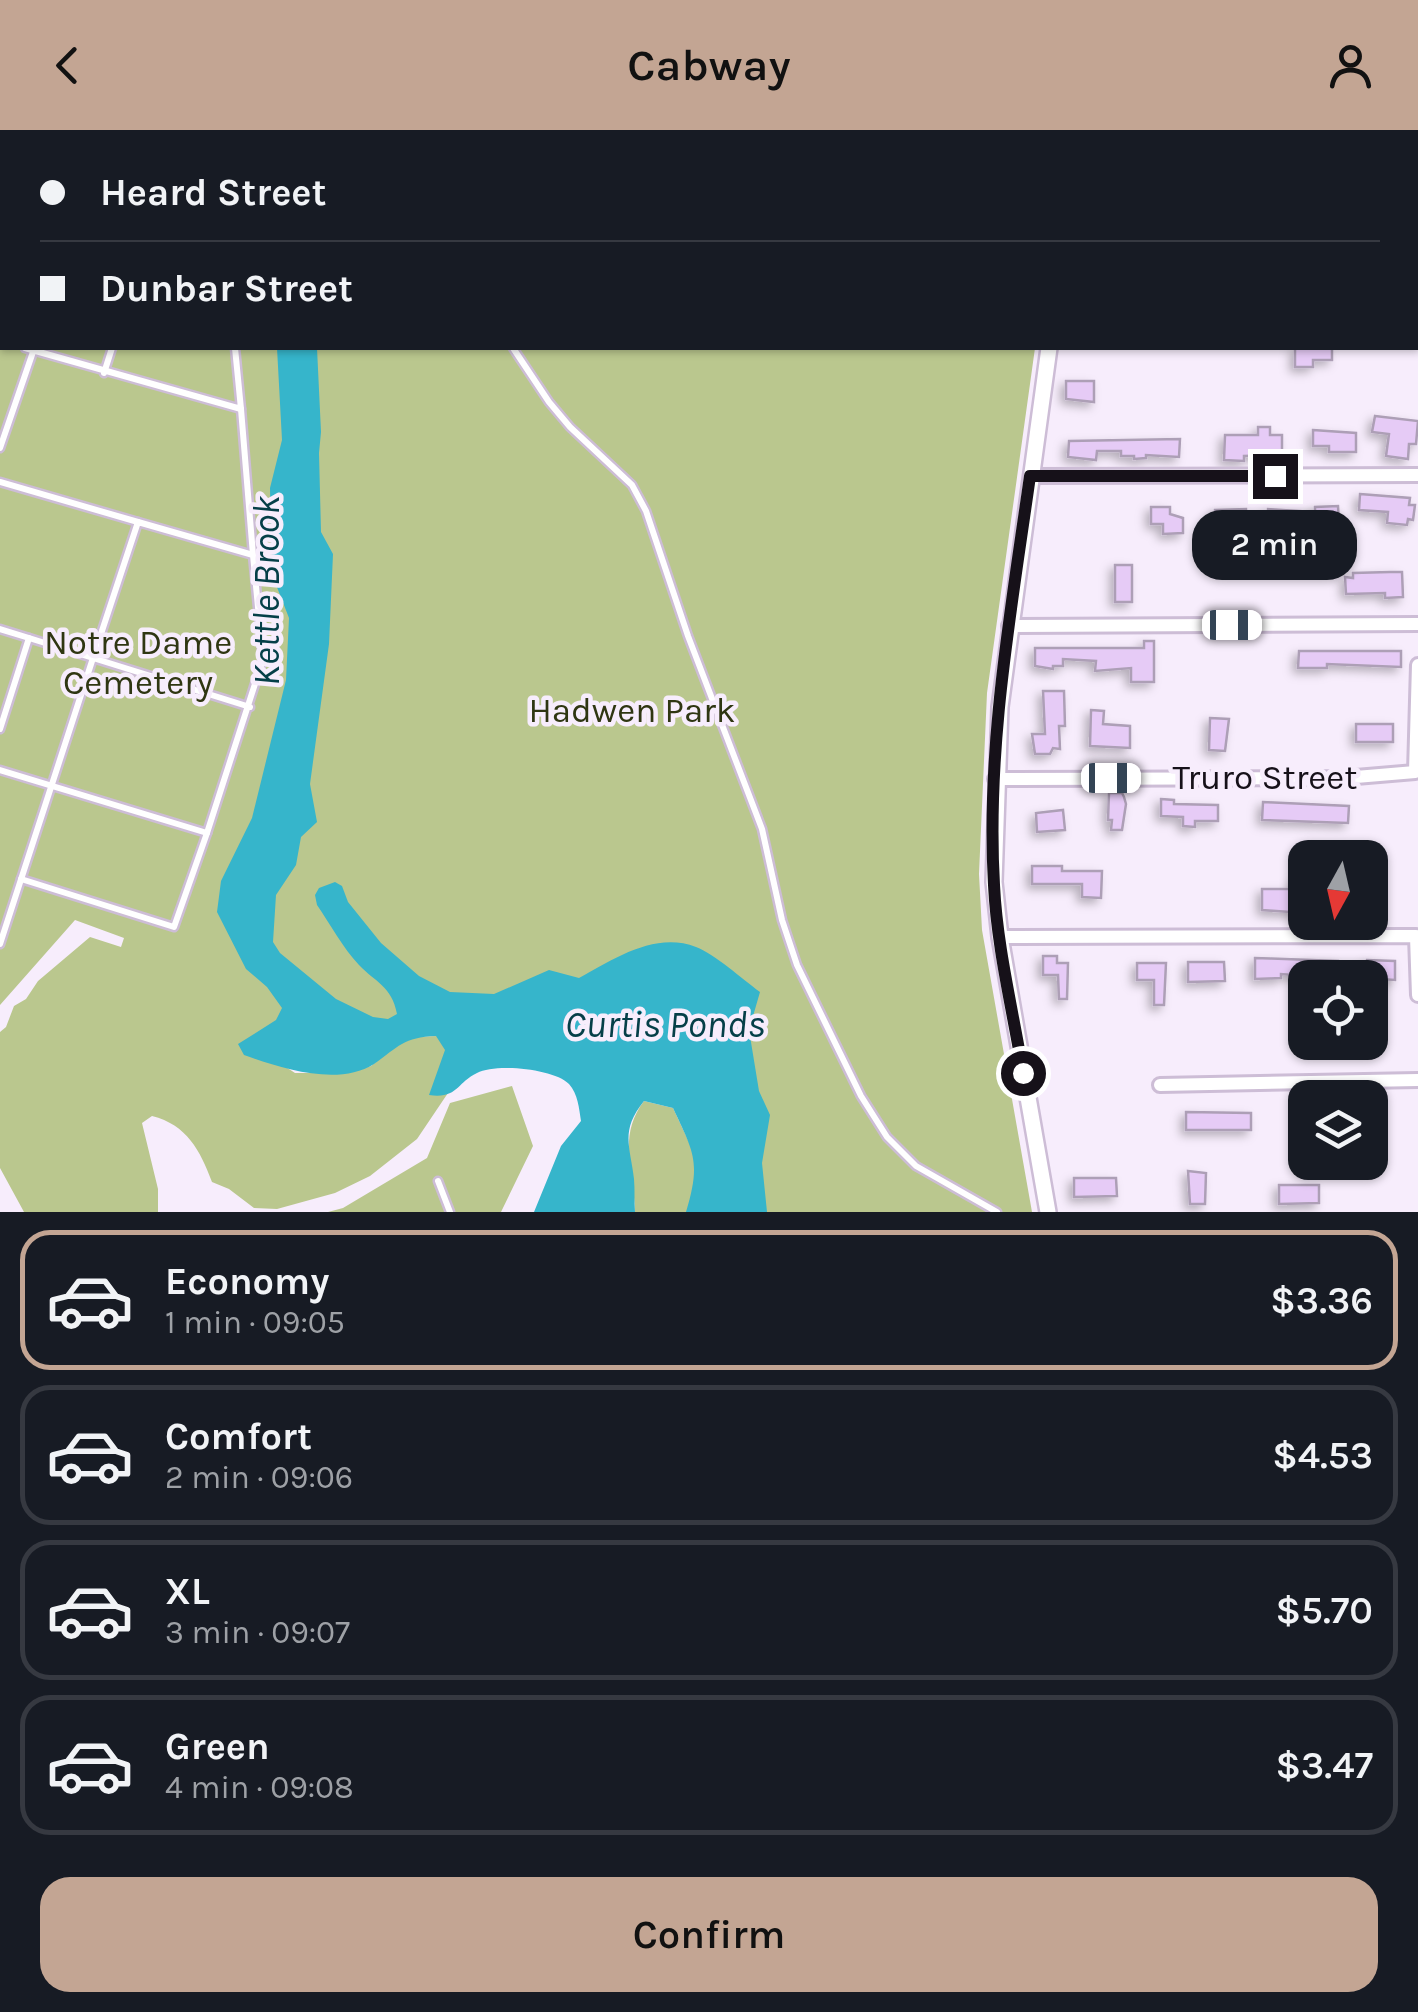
<!DOCTYPE html>
<html lang="en">
<head>
<meta charset="utf-8">
<style>
	:root { --surface:#171b24; --page:#20242c; --text:#f1f3f6; --muted:#9ea1a6; --line:#363941; --accent:#c3a593 }
	body { margin:0; font-family:Karla,sans-serif; background:var(--page); color:var(--text); height:100vh; display:flex; flex-direction:column; font-size:38px; white-space:nowrap }
	* { box-sizing:border-box; margin:0 }
	p { font-size:32px; color:var(--muted) }
	.icon { flex:none; width:55px; height:55px; fill:none; stroke:currentColor; stroke-width:2; stroke-linecap:round; stroke-linejoin:round }
	.map { position:relative; height:1082px; overflow:hidden }
	.side { display:flex; flex-direction:column; background:var(--surface); flex:1 }
	.side>* { flex:none }
	.guide { position:absolute; left:0px; top:0px; width:1420px; height:220px; box-shadow:0 2px 8px #0004; display:grid; align-content:center; height:220px; padding:0 40px; background:var(--surface) }
	.needle { width:65px; rotate:188deg }
	.tools { position:absolute; left:1288px; top:710px; display:grid; gap:20px }
	.tools a { display:grid; place-items:center; width:100px; height:100px; border-radius:20px; background:var(--surface); box-shadow:0 2px 8px #0004; font-size:50px }
	.end { position:absolute; width:45px; height:45px; margin:-22px; border:12px solid #161119; background:#fff; box-shadow:0 0 0 5px #fff }
	.from { border-radius:50% }
	.bubble { position:absolute; height:70px; border-radius:30px; background:var(--surface); box-shadow:0 2px 8px #0004; font-size:32px; font-weight:600; line-height:70px; text-align:center }
	.car { position:absolute; width:30px; height:60px; margin:-30px -15px; border-radius:12px; box-shadow:0 0 8px 2px #0007; background:linear-gradient(#fff 24%,#345 0 40%,#fff 0 76%,#345 0 86%,#fff 0) }
	.guide b { display:flex; align-items:center; gap:35px; height:95px; font-size:38px }
	.guide b+b { border-top:2px solid var(--line) }
	.guide i { width:25px; height:25px; background:var(--text) }
	ul { padding:18px 0 0; list-style:none }
	li { display:flex; align-items:center; gap:30px; height:140px; margin:0 20px 15px; padding:0 20px; border:5px solid var(--line); border-radius:30px }
	li div { flex:1 }
	li b { display:block; font-size:38px }
	li em { font-style:normal; font-weight:600 }
	li.selected { border-color:var(--accent) }
	li>.icon { width:90px; height:90px; stroke-width:1.5 }
	.action { display:flex; gap:20px; margin-top:auto; padding:20px 40px }
	.action a { flex:1; height:115px; border-radius:30px; background:var(--accent); color:#111; font-size:40px; font-weight:600; line-height:115px; text-align:center }
	header { display:flex; justify-content:space-between; align-items:center; height:130px; padding:0 40px; background:var(--accent); color:#111; font-size:45px; font-weight:600 }
	.map>svg:first-child { display:block }
</style>
</head>
<body>
<header><svg class="icon" aria-label="back" viewBox="0 0 24 24"><path d="M15 5l-7 7 7 7"/></svg>Cabway<svg class="icon" aria-label="person" viewBox="0 0 24 24"><circle cx="12" cy="8" r="4"/><path d="M4 21q1-7 8-7t8 7"/></svg></header>
<div class="map">
<svg width="1418" height="1082" viewBox="0 0 1418 1082">
	<defs>
		<filter id="shadow"><feDropShadow dx="-4.5" dy="4.5" stdDeviation="5" flood-color="#0004"/></filter>
	</defs>
	<rect width="100%" height="100%" fill="#f7edfc"/>
	<g fill="#bac78e" fill-rule="evenodd">
		<path d="M 0,0 L 50,2 L 2,2 L 2,218 L 1035,218 L 987,563 L 979,744 L 982,800 L 1032,1082 L 635,1082 C 634,1040 617,1007 644,971 L 673,978 L 695,1025 L 694,1052 L 702,988 L 602,951 L 498,932 L 469,946 L 450,960 L 417,1009 L 370,1046 L 335,1063 L 277,1079 L 254,1078 L 229,1059 L 212,1052 C 200,1020 187,995 152,986 L 142,993 L 158,1059 L 158,1082 L 24,1082 L 0,1038 L 0,902 L 6,897 L 14,876 L 26,869 L 38,851 L 90,807 L 121,817 L 124,808 L 75,790 L 0,875 ZM 443,902 L 436,906 L 415,907 L 395,916 L 371,936 L 348,943 L 295,943 L 260,920 Z"/>
		<path d="M 313,0 L 1063,0 L 1063,2 Z"/>
		<path d="M 512,956 L 533,1016 L 501,1082 L 328,1082 L 343,1078 L 427,1028 L 450,973 Z"/>
	</g>
	<path fill="#36b5cb" d="M 277,218 L 317,218 L 321,302 L 319,323 L 321,402 L 333,424 L 329,514 L 310,654 L 317,692 L 301,707 L 296,735 L 276,765 L 273,812 L 280,823 L 336,869 L 373,887 L 388,889 L 397,884 C 392,856 375,852 359,835 C 343,818 330,794 317,775 L 315,765 L 319,758 L 335,752 L 342,756 L 348,772 L 381,813 L 419,846 L 450,862 L 494,864 L 549,840 L 579,848 C 613,830 654,801 696,817 C 715,824 742,849 760,862 L 749,900 L 759,961 L 770,985 L 762,1033 L 767,1082 L 686,1082 C 701,1032 694,1023 673,978 L 644,971 C 620,1001 630,1015 634,1049 C 635,1060 634,1071 635,1082 L 534,1082 L 561,1016 L 581,991 C 579,978 578,964 569,954 C 554,939 496,933 477,943 C 456,953 458,969 429,965 L 445,920 L 436,906 C 404,907 398,917 374,934 C 338,957 280,938 244,925 L 238,914 L 276,890 L 282,878 L 267,857 L 246,839 L 217,782 L 221,751 L 252,688 L 286,550 L 289,488 L 273,447 L 271,410 L 270,358 L 282,310 Z"/>
	<g fill="#e6cbf6" stroke="#ad9fb6" stroke-width="2.5" filter="url(#shadow)">
		<path d="M 1295,218 L 1332,218 L 1332,230 L 1313,230 L 1313,237 L 1295,237 Z"/>
		<path d="M 1066,251 L 1094,251 L 1094,272 L 1066,269 Z"/>
		<path d="M 1375,286 L 1418,291 L 1416,314 L 1409,314 L 1408,329 L 1386,326 L 1389,304 L 1372,302 Z"/>
		<path d="M 1258,297 L 1270,297 L 1270,305 L 1282,305 L 1282,325 L 1244,326 L 1244,331 L 1224,330 L 1225,305 L 1258,305 Z"/>
		<path d="M 1313,300 L 1356,303 L 1356,322 L 1329,322 L 1329,316 L 1313,316 Z"/>
		<path d="M 1180,309 L 1179,327 L 1146,325 L 1146,328 L 1134,329 L 1134,326 L 1121,326 L 1121,321 L 1097,321 L 1096,330 L 1068,327 L 1069,311 Z"/>
		<path d="M 1360,364 L 1410,368 L 1409,375 L 1415,375 L 1413,390 L 1408,389 L 1407,395 L 1387,393 L 1388,382 L 1359,380 Z"/>
		<path d="M 1338,376 L 1339,394 L 1299,394 L 1298,406 L 1267,404 L 1268,379 L 1315,382 L 1315,377 Z"/>
		<path d="M 1151,377 L 1170,377 L 1170,384 L 1183,388 L 1183,403 L 1163,404 L 1163,394 L 1151,394 Z"/>
		<path d="M 1246,379 L 1247,405 L 1215,405 L 1215,380 Z"/>
		<rect x="1115" y="435" width="17" height="37"/>
		<path d="M 1390,442 L 1402,442 L 1403,467 L 1385,468 L 1385,463 L 1346,464 L 1345,447 L 1353,448 L 1353,443 Z"/>
		<path d="M 1144,511 L 1154,511 L 1154,552 L 1131,552 L 1131,538 L 1095,541 L 1096,531 L 1063,529 L 1063,536 L 1053,536 L 1053,539 L 1035,536 L 1035,518 L 1144,518 Z"/>
		<path d="M 1299,521 L 1401,521 L 1401,537 L 1327,534 L 1327,538 L 1298,538 Z"/>
		<path d="M 1043,561 L 1064,561 L 1065,596 L 1059,596 L 1060,619 L 1053,618 L 1050,624 L 1035,624 L 1032,604 L 1045,604 Z"/>
		<path d="M 1091,580 L 1104,581 L 1103,594 L 1130,596 L 1130,618 L 1090,616 Z"/>
		<path d="M 1210,588 L 1229,589 L 1225,621 L 1209,620 Z"/>
		<rect x="1356" y="594" width="37" height="18"/>
		<path d="M 1109,663 L 1122,663 L 1124,667 L 1126,674 L 1122,700 L 1111,700 L 1112,690 L 1108,690 Z"/>
		<path d="M 1161,669 L 1174,670 L 1174,674 L 1218,675 L 1218,691 L 1195,691 L 1195,697 L 1183,696 L 1183,687 L 1161,686 Z"/>
		<path d="M 1263,672 L 1349,676 L 1348,693 L 1262,690 Z"/>
		<path d="M 1063,680 L 1065,700 L 1037,702 L 1036,683 Z"/>
		<path d="M 1032,736 L 1062,736 L 1062,741 L 1102,741 L 1101,768 L 1082,767 L 1082,754 L 1032,754 Z"/>
		<path d="M 1294,749 L 1305,749 L 1305,783 L 1262,780 L 1262,759 L 1294,759 Z"/>
		<path d="M 1043,826 L 1057,826 L 1057,833 L 1068,833 L 1067,869 L 1059,869 L 1058,845 L 1043,845 Z"/>
		<path d="M 1255,828 L 1338,831 L 1338,848 L 1281,844 L 1281,848 L 1255,849 Z"/>
		<path d="M 1367,830 L 1395,831 L 1395,850 L 1366,848 Z"/>
		<path d="M 1188,832 L 1224,832 L 1225,851 L 1188,852 Z"/>
		<path d="M 1137,833 L 1166,833 L 1164,875 L 1154,875 L 1154,850 L 1137,850 Z"/>
		<path d="M 1186,982 L 1251,983 L 1251,1000 L 1186,1000 Z"/>
		<path d="M 1188,1041 L 1206,1043 L 1205,1074 L 1190,1074 Z"/>
		<path d="M 1074,1048 L 1116,1048 L 1117,1066 L 1074,1067 Z"/>
		<path d="M 1279,1055 L 1319,1055 L 1319,1073 L 1279,1074 Z"/>
	</g>
	<g fill="none" stroke-linecap="round" stroke-linejoin="round">
		<defs>
			<g id="service">
				<path d="M 459,0 L 459,2"/>
				<path d="M 0,12 L 2,14"/>
				<path d="M 0,87 L 2,88"/>
				<path d="M 0,209 L 2,210"/>
				<path d="M 25,218 L 241,279 L 235,218"/>
				<path d="M 513,218 L 549,272 L 570,297 L 632,355 L 646,381 L 688,506 L 762,699 L 782,790 L 797,835 L 861,966 L 887,1007 L 916,1036 L 997,1082"/>
				<path d="M 104,243 L 112,218"/>
				<path d="M 241,279 L 253,425"/>
				<path d="M 0,318 L 34,219"/>
				<path d="M 0,352 L 138,392"/>
				<path d="M 0,499 L 29,508 L 0,599"/>
				<path d="M 0,640 L 207,703 L 263,529 L 253,425 L 138,392 L 93,528 L 250,577"/>
				<path d="M 21,749 L 174,797 L 207,703"/>
				<path d="M 0,814 L 93,528 L 29,508"/>
				<path d="M 438,1051 L 450,1082"/>
			</g>
			<g id="minor">
				<path d="M 1031,346 L 1418,345"/>
				<path d="M 1009,496 L 1418,494"/>
				<path d="M 995,649 L 1344,648 L 1415,642 L 1418,535"/>
				<path d="M 1000,807 L 1416,806 L 1418,865"/>
				<path d="M 1160,955 L 1418,950"/>
			</g>
			<g id="tertiary">
				<path d="M 1075,2 L 1075,0"/>
				<path d="M 1048,1082 L 1000,807 L 994,752 L 1000,577 L 1049,218"/>
			</g>
		</defs>
		<use href="#service" stroke="#cdbdd6" stroke-width="11"/>
		<use href="#minor" stroke="#cdbdd6" stroke-width="18"/>
		<use href="#tertiary" stroke="#cdbdd6" stroke-width="20"/>
		<use href="#service" stroke="#fff" stroke-width="6"/>
		<use href="#minor" stroke="#fff" stroke-width="12"/>
		<use href="#tertiary" stroke="#fff" stroke-width="15"/>
	</g>
	<g fill="none" stroke-linecap="round" stroke-linejoin="round">
		<path stroke="#161119" stroke-width="12" d="M 1023,943 C 1013,881 997,818 994,755 C 986,618 1011,481 1030,346 L 1275,346"/>
	</g>
	<g text-anchor="middle" stroke-width="9" stroke-linejoin="round" paint-order="stroke">
		<g font-size="35" fill="#2f3612" stroke="#f7edfc">
			<text x="138" y="524">Notre Dame<tspan x="138" dy="40">Cemetery</tspan></text>
			<text x="632" y="592">Hadwen Park</text>
		</g>
		<g font-size="35" fill="#161119" stroke="#f7edfc">
			<text x="1265" y="659">Truro Street</text>
		</g>
		<g font-size="38" font-style="italic" fill="#053f48" stroke="#f7edfc">
			<text transform="translate(266 461) rotate(-90)" y="13">Kettle Brook</text>
			<text x="665" y="907">Curtis Ponds</text>
		</g>
	</g>
</svg>
<div class="tools">
<a><svg class="needle" viewBox="-14 -14 28 28"><path d="M0-13l5 13h-10z" fill="#e53935"/><path d="M0 13l5-13h-10z" fill="#9ea1a6"/></svg></a>
<a><svg class="icon" aria-label="locate" viewBox="0 0 24 24"><circle cx="12" cy="12" r="6"/><path d="M12 2v4M12 18v4M2 12h4M18 12h4"/></svg></a>
<a><svg class="icon" aria-label="layers" viewBox="0 0 24 24"><path d="M12 4l9 5-9 5-9-5zM3 14l9 5 9-5"/></svg></a>
</div>
<i class="end from" style="left:1023px;top:943px"></i>
<i class="end" style="left:1275px;top:346px"></i>
<div class="bubble" style="left:1192px;top:380px;width:165px">2 min</div>
<i class="car" style="left:1232px;top:495px;rotate:90deg"></i>
<i class="car" style="left:1111px;top:648px;rotate:90deg"></i>
<div class="guide">
<b><i class="from"></i>Heard Street</b>
<b><i></i>Dunbar Street</b>
</div>
</div>
<section class="side">
<ul>
<li class="selected"><svg class="icon" aria-label="car" viewBox="0 0 24 24"><path d="M5 17H2v-5l4-1 3-4h7l3 4 3 1v5h-3M9 17h6M6 11h13"/><circle cx="7" cy="17" r="2"/><circle cx="17" cy="17" r="2"/></svg><div><b>Economy</b><p>1 min · 09:05</p></div><em>$3.36</em></li>
<li><svg class="icon" aria-label="car" viewBox="0 0 24 24"><path d="M5 17H2v-5l4-1 3-4h7l3 4 3 1v5h-3M9 17h6M6 11h13"/><circle cx="7" cy="17" r="2"/><circle cx="17" cy="17" r="2"/></svg><div><b>Comfort</b><p>2 min · 09:06</p></div><em>$4.53</em></li>
<li><svg class="icon" aria-label="car" viewBox="0 0 24 24"><path d="M5 17H2v-5l4-1 3-4h7l3 4 3 1v5h-3M9 17h6M6 11h13"/><circle cx="7" cy="17" r="2"/><circle cx="17" cy="17" r="2"/></svg><div><b>XL</b><p>3 min · 09:07</p></div><em>$5.70</em></li>
<li><svg class="icon" aria-label="car" viewBox="0 0 24 24"><path d="M5 17H2v-5l4-1 3-4h7l3 4 3 1v5h-3M9 17h6M6 11h13"/><circle cx="7" cy="17" r="2"/><circle cx="17" cy="17" r="2"/></svg><div><b>Green</b><p>4 min · 09:08</p></div><em>$3.47</em></li>
</ul>
<div class="action"><a>Confirm</a></div>
</section>
</body>
</html>
